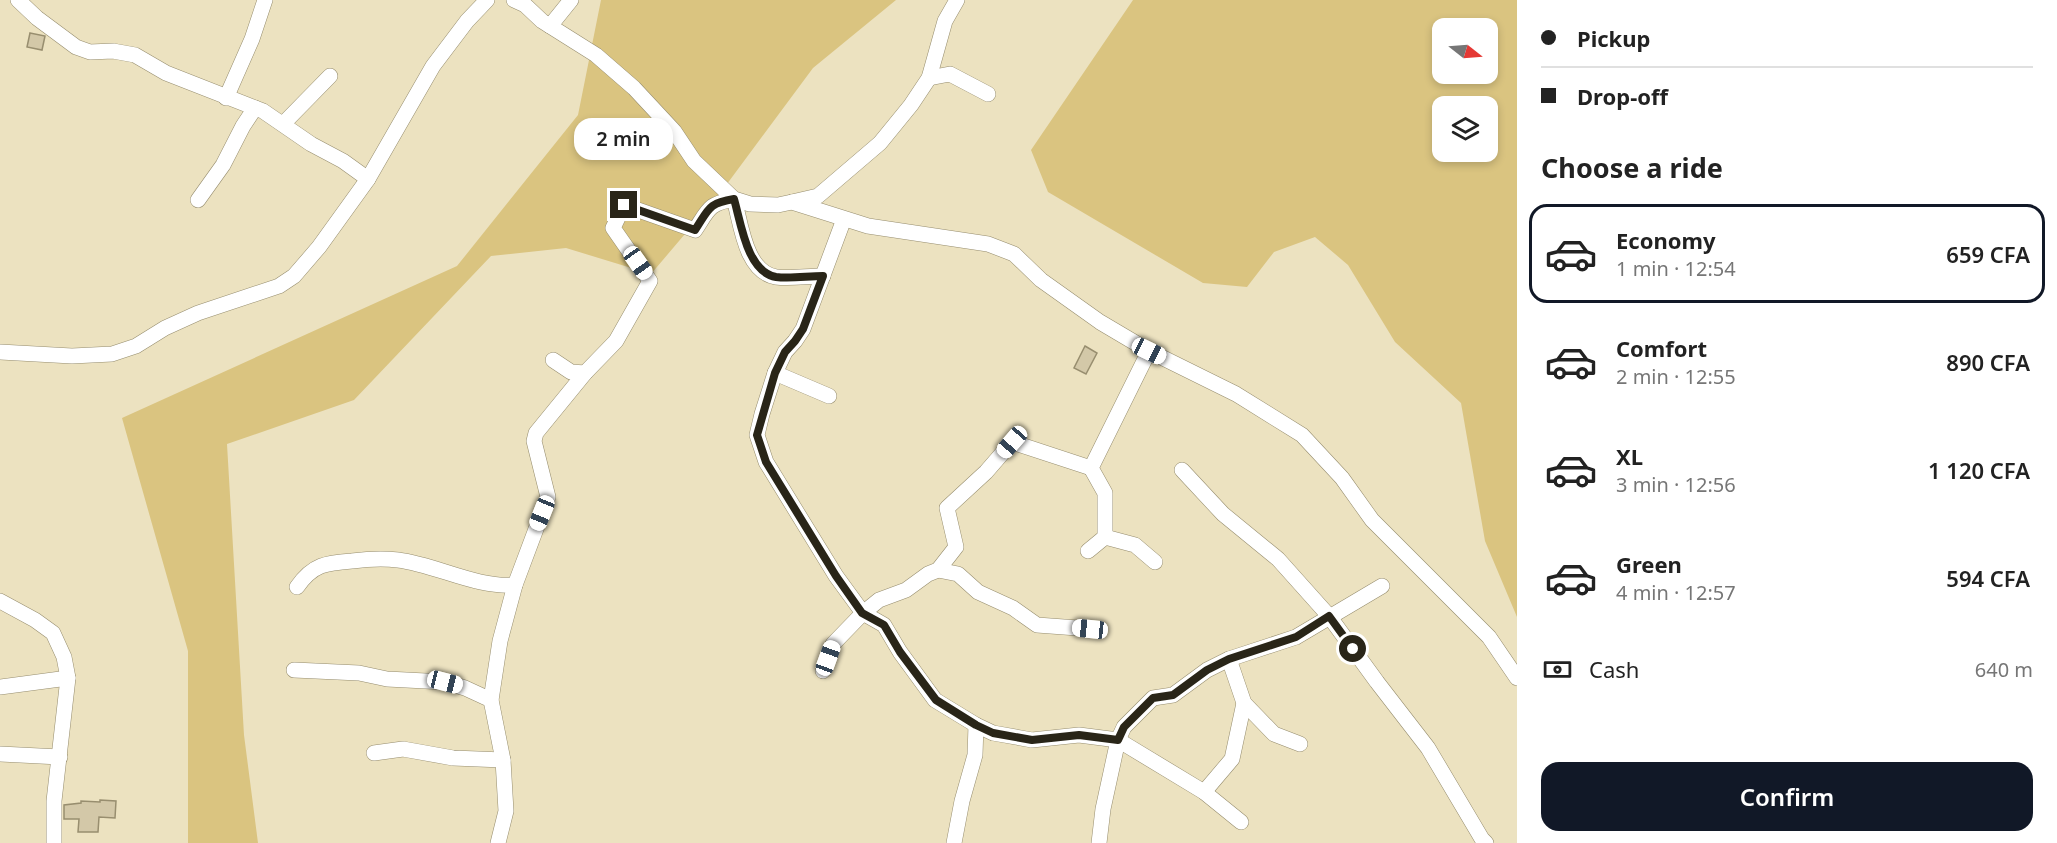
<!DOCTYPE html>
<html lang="en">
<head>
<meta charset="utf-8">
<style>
	:root { --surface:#fff; --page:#f6f6f6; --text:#222; --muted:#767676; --line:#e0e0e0; --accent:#111827 }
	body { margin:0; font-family:"Noto Sans",sans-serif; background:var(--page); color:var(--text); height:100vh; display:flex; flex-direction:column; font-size:22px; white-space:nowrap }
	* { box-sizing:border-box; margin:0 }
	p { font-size:20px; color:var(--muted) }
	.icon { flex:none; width:33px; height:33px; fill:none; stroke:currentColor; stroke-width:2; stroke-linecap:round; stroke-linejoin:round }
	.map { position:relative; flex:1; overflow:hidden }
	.sheet { display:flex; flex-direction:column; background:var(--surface); width:540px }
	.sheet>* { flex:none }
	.guide { display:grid; align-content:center; height:132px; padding:0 24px; background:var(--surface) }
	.needle { width:39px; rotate:107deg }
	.controls { position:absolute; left:1432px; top:18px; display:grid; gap:12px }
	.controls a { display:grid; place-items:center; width:66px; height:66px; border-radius:12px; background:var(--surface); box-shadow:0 3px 9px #0003; font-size:30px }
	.end { position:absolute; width:27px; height:27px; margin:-14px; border:8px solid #292518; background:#fff; box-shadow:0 0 0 3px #fff }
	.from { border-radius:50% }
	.bubble { position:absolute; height:42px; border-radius:18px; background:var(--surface); box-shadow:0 3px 9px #0003; font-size:20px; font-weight:600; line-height:42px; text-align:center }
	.car { position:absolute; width:18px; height:36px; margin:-18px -9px; border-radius:8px; box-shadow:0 0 4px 2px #0007; background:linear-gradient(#fff 24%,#345 0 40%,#fff 0 76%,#345 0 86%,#fff 0) }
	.guide b { display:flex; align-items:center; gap:21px; height:57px; font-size:22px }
	.guide b+b { border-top:2px solid var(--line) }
	.guide i { width:15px; height:15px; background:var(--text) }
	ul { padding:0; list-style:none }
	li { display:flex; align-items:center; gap:18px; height:99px; margin:0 12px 9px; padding:0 12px; border:3px solid transparent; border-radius:18px }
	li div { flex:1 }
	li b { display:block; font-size:22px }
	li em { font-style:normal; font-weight:600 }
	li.on { border-color:var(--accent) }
	li>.icon { width:54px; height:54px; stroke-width:1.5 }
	h2 { padding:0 24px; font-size:27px; line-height:72px }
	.pay { display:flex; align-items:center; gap:15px; height:66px; padding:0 24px; font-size:22px }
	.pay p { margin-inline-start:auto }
	.button { display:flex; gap:12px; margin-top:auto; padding:12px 24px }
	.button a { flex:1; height:69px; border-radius:18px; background:var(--accent); color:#fff; font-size:24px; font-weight:600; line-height:69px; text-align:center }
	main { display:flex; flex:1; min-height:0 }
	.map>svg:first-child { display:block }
</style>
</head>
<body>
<main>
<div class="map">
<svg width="1517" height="843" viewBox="0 0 1517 843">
	<rect width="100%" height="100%" fill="#ece2c0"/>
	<g fill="#dac480" fill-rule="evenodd">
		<path d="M 601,0 L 896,0 L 813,68 L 724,188 L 651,274 L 566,248 L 491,256 L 354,400 L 227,444 L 244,735 L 258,843 L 188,843 L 188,651 L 122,418 L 457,266 L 578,115 Z"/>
		<path d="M 1133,0 L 1517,0 L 1517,617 L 1485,541 L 1461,403 L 1395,342 L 1348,265 L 1315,237 L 1274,252 L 1247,287 L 1203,283 L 1048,192 L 1031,150 ZM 1443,28 L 1488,28 L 1488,74 L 1443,74 ZM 1443,106 L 1488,106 L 1488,152 L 1443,152 Z"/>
	</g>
	<g fill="#d3c8a8" stroke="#988e6f" stroke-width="1.5">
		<path d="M 30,33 L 45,36 L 42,50 L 27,47 Z"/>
		<path d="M 1085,346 L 1097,353 L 1086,374 L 1074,368 Z"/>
		<path d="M 100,800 L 116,801 L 115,818 L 99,817 L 98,832 L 78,832 L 79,819 L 64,819 L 64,805 L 81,803 L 81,801 L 100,802 Z"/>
	</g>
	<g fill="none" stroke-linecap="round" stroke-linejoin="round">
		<defs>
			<g id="minor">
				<path d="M 18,0 L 37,18 L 76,47 L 90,52 L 113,51 L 135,55 L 166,73 L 263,111 L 311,144 L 343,161 L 368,179"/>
				<path d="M 514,0 L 525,5 L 542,21 L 596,55 L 634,88 L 674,131 L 694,161 L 734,199 L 750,204 L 778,205 L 792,202 L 868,226 L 988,244 L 1014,254 L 1041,280 L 1100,322 L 1149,351 L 1236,394 L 1302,435 L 1342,478 L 1372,520 L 1489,637 L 1517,678"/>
				<path d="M 550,26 L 571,0"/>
				<path d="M 929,78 L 950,74 L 988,94"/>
				<path d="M 226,98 L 252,39 L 265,0"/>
				<path d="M 283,124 L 330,76"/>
				<path d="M 198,200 L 223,165 L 243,126 L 255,108"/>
				<path d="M 792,202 L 818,196 L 880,143 L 911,105 L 929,78 L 945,21 L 957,0"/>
				<path d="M 844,219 L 803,329 L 795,341 L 785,352 L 775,373 L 762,414 L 757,435 L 766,462 L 836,576 L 863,613 L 884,625 L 900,652 L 935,700 L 976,725 L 993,733 L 1032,740 L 1079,735 L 1118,740 L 1204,792 L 1241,822"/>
				<path d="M 0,352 L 72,356 L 112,354 L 136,346 L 165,328 L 198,313 L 279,286 L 294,276 L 319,247 L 368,179 L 433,66 L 467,21 L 487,0"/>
				<path d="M 553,360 L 571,372 L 585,373"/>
				<path d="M 775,373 L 829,396"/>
				<path d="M 1182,470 L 1223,514 L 1278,559 L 1329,616 L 1377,682 L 1428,748 L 1482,839 L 1486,843"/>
				<path d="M 1105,537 L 1135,545 L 1155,562"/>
				<path d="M 1088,551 L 1105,537 L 1105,493 L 1091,468 L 1149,351"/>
				<path d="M 938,570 L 958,574 L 978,592 L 1013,608 L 1037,625 L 1091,629"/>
				<path d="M 297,587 C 313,564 326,563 352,561 C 367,559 383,558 398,560 C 437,565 476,588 515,585"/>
				<path d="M 0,601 L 35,620 L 53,633 L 64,657 L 68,678 L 54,801 L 54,843"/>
				<path d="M 1229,659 L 1244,703 L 1274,734 L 1300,744"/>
				<path d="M 294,670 L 359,673 L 387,679 L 445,682 L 465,688 L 491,700"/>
				<path d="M 823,671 L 833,644 L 863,613 L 879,600 L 906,590 L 928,574 L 938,570 L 956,547 L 947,508 L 986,472 L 1012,442 L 1091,468"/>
				<path d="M 0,687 L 68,678"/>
				<path d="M 374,753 L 403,749 L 453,758 L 503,760"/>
				<path d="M 0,754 L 60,757"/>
				<path d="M 1204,792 L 1232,759 L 1244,703"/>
				<path d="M 498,843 L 506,811 L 503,760 L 491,700 L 500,641 L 515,585 L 548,497 L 534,441 L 536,433 L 585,373 L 616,341 L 650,281 L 613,228 L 624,205 L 695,230 C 709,209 708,204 734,199 C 741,223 745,272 776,277 C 790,279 808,276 823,276"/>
				<path d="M 954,843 L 962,801 L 975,755 L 976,725"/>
				<path d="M 1099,843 L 1103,809 L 1118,740 L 1124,727 L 1153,698 L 1173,695 L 1207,670 L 1229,659 L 1296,637 L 1382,586"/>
			</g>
		</defs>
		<use href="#minor" stroke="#968d6e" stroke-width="16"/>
		<use href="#minor" stroke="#fff" stroke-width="15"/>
	</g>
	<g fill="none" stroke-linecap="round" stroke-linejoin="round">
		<path stroke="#292518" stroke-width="8" d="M 624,205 L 695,230 C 709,209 708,203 734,199 C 741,223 747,272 776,277 C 790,279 808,276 823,276 L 803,329 L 795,341 L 785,352 L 775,373 L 757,435 L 766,462 L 836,576 L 862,613 L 884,625 L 900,652 L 936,700 L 976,725 L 993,733 L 1032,740 L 1079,735 L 1118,740 L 1124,727 L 1153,698 L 1173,695 L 1207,670 L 1229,659 L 1296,637 L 1329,616 L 1353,649"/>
	</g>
</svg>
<div class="controls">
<a><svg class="needle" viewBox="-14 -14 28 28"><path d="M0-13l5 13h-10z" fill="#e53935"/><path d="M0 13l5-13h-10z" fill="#767676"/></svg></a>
<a><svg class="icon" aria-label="layers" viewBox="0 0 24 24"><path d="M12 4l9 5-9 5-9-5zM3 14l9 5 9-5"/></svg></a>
</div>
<i class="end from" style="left:1353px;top:649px"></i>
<i class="end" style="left:624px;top:205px"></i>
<div class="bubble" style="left:574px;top:118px;width:99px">2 min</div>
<i class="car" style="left:638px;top:263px;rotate:145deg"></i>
<i class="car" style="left:1149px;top:351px;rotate:116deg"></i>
<i class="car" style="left:1012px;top:442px;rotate:221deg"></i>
<i class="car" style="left:542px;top:513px;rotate:202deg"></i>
<i class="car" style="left:1090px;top:629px;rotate:276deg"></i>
<i class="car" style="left:828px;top:658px;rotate:20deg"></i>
<i class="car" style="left:445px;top:682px;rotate:104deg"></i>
</div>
<section class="sheet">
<div class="guide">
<b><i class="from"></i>Pickup</b>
<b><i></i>Drop-off</b>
</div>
<h2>Choose a ride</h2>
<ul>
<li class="on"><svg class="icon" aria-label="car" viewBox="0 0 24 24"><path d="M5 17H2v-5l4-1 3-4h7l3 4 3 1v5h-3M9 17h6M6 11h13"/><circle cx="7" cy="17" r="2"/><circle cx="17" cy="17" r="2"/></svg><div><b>Economy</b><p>1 min · 12:54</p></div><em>659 CFA</em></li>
<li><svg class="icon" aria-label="car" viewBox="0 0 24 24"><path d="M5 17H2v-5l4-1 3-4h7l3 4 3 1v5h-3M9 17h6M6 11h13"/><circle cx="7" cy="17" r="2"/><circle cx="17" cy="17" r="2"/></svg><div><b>Comfort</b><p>2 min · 12:55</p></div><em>890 CFA</em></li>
<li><svg class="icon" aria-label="car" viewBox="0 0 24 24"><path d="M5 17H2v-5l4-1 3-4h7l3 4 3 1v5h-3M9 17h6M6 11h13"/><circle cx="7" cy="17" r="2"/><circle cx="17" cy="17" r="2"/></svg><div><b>XL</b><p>3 min · 12:56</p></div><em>1 120 CFA</em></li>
<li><svg class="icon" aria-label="car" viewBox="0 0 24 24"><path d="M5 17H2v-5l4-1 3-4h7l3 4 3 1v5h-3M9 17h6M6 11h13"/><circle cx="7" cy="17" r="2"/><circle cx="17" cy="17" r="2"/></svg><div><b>Green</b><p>4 min · 12:57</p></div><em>594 CFA</em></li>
</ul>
<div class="pay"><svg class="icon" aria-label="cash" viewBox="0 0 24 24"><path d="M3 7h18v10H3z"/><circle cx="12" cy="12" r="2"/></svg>Cash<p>640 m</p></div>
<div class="button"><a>Confirm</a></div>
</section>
</main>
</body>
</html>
